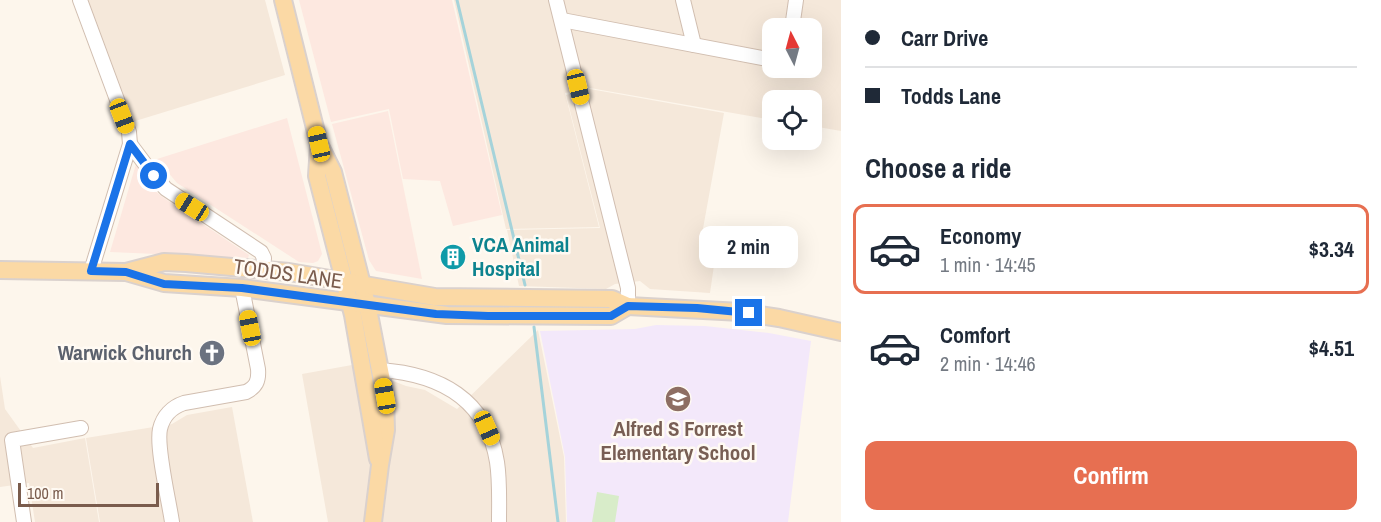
<!DOCTYPE html>
<html lang="en">
<head>
<meta charset="utf-8">
<style>
	:root { --surface:#fff; --page:#f6f6f7; --text:#1f2937; --muted:#747a83; --line:#e0e1e3; --accent:#e76f51 }
	body { margin:0; font-family:"Archivo Narrow",sans-serif; background:var(--page); color:var(--text); height:100vh; display:flex; flex-direction:column; font-size:22px; white-space:nowrap }
	* { box-sizing:border-box; margin:0 }
	p { font-size:20px; color:var(--muted) }
	.icon { flex:none; width:33px; height:33px; fill:none; stroke:currentColor; stroke-width:2; stroke-linecap:round; stroke-linejoin:round }
	.map { position:relative; flex:1; overflow:hidden }
	.panel { display:flex; flex-direction:column; background:var(--surface); width:540px }
	.panel>* { flex:none }
	.hud { display:grid; align-content:center; height:132px; padding:0 24px; background:var(--surface) }
	.needle { width:39px; rotate:354deg }
	.buttons { position:absolute; left:762px; top:18px; display:grid; gap:12px }
	.buttons a { display:grid; place-items:center; width:60px; height:60px; border-radius:12px; background:var(--surface); box-shadow:0 6px 24px #0002; font-size:30px }
	.scale { position:absolute; left:18px; bottom:15px; width:141px; box-sizing:border-box; padding-left:6px; border:3px solid #7a5c4d; border-top:0; font-size:16px; line-height:21px; white-space:nowrap; color:#7a5c4d; -webkit-text-stroke:4px #fffaf3; paint-order:stroke }
	.end { position:absolute; width:27px; height:27px; margin:-14px; border:8px solid #1a73e8; background:#fff; box-shadow:0 0 0 3px #fff }
	.from { border-radius:50% }
	.bubble { position:absolute; height:42px; border-radius:12px; background:var(--surface); box-shadow:0 6px 24px #0002; font-size:20px; font-weight:800; line-height:42px; text-align:center }
	.car { position:absolute; width:18px; height:36px; margin:-18px -9px; border-radius:8px; box-shadow:0 0 4px 2px #0007; background:linear-gradient(#f5c518 24%,#345 0 40%,#f5c518 0 76%,#345 0 86%,#f5c518 0) }
	.hud b { display:flex; align-items:center; gap:21px; height:57px; font-size:22px }
	.hud b+b { border-top:2px solid var(--line) }
	.hud i { width:15px; height:15px; background:var(--text) }
	ul { padding:0; list-style:none }
	li { display:flex; align-items:center; gap:18px; height:90px; margin:0 12px 9px; padding:0 12px; border:3px solid transparent; border-radius:12px }
	li div { flex:1 }
	li b { display:block; font-size:22px }
	li em { font-style:normal; font-weight:800 }
	li.selected { border-color:var(--accent) }
	li>.icon { width:54px; height:54px; stroke-width:1.5 }
	h2 { padding:0 24px; font-size:27px; line-height:72px }
	.cta { display:flex; gap:12px; margin-top:auto; padding:12px 24px }
	.cta a { flex:1; height:69px; border-radius:12px; background:var(--accent); color:#fff; font-size:24px; font-weight:800; line-height:69px; text-align:center }
	main { display:flex; flex:1; min-height:0 }
	.map>svg:first-child { display:block }
</style>
</head>
<body>
<main>
<div class="map">
<svg width="841" height="522" viewBox="0 0 841 522">
	<rect width="100%" height="100%" fill="#fdf6ec"/>
	<g fill="#f5e8da" fill-rule="evenodd">
		<path d="M 87,0 L 265,0 L 285,75 L 132,122 Z"/>
		<path d="M 454,0 L 841,0 L 841,131 L 812,126 L 812,100 L 772,100 L 772,120 L 590,88 L 565,93 L 599,227 L 506,229 ZM 772,28 L 812,28 L 812,68 L 772,68 Z"/>
		<path d="M 590,89 L 724,113 L 702,234 L 718,238 L 710,293 L 650,289 L 640,281 L 615,284 L 606,289 L 519,286 L 507,230 L 600,228 L 566,95 Z"/>
		<path d="M 538,330 L 564,457 L 566,522 L 328,522 L 302,374 L 352,365 L 406,386 L 425,390 L 457,409 Z"/>
		<path d="M 0,376 L 5,409 L 33,448 L 85,438 L 99,522 L 35,522 L 29,483 L 0,487 Z"/>
		<path d="M 232,407 L 253,522 L 100,522 L 86,438 L 172,424 L 187,415 Z"/>
	</g>
	<g fill="#fde8e0">
		<path d="M 299,0 L 452,0 L 502,215 L 453,226 L 440,181 L 403,179 L 389,109 L 331,122 Z"/>
		<path d="M 388,111 L 402,180 L 422,279 L 376,271 L 369,260 L 332,124 Z"/>
		<path d="M 287,118 L 322,254 L 318,261 L 313,263 L 299,262 L 177,183 L 157,159 Z"/>
		<path d="M 136,164 L 153,189 L 161,196 L 249,255 L 248,258 L 110,252 Z"/>
	</g>
	<path fill="#f3e8fa" d="M 656,325 L 705,326 L 769,333 L 811,341 L 788,522 L 567,522 L 565,457 L 540,331 L 635,329 Z"/>
	<path fill="#d8ecc9" d="M 597,492 L 619,496 L 615,522 L 592,522 Z"/>
	<g fill="none" stroke-linecap="round" stroke-linejoin="round">
		<g stroke="#a5d3da" stroke-width="3">
			<path d="M 457,0 L 525,285"/>
			<path d="M 534,327 L 558,522"/>
		</g>
		<defs>
			<g id="minor">
				<path d="M 80,0 L 129,132 L 130,144 L 91,271"/>
				<path d="M 556,0 L 628,288 L 628,306"/>
				<path d="M 683,0 L 694,45"/>
				<path d="M 562,20 L 772,60"/>
				<path d="M 792,28 L 796,0"/>
				<path d="M 130,144 L 154,176 L 166,189 L 261,252 L 264,258 L 263,269"/>
				<path d="M 380,370 C 439,374 487,399 497,462 C 500,481 499,502 499,522"/>
				<path d="M 24,522 L 12,440 L 81,428"/>
				<path d="M 172,522 C 169,501 156,447 160,429 C 163,416 172,407 184,403 L 246,392 C 256,387 259,381 258,369 L 242,288"/>
			</g>
			<g id="major">
				<path d="M 283,0 L 319,144 L 333,172 L 367,304 L 385,396 L 386,430 L 380,465 L 373,522"/>
				<path d="M 319,146 L 317,176 L 353,315 L 378,459"/>
				<path d="M 0,270 L 126,272 L 164,283 L 242,288 L 447,315 L 611,316 L 628,306"/>
				<path d="M 126,272 L 164,262 L 186,263 L 289,272 L 435,297 L 612,299 L 628,306 L 741,312 L 779,318 L 841,332"/>
			</g>
		</defs>
		<use href="#minor" stroke="#d1beb0" stroke-width="16"/>
		<use href="#major" stroke="#dad1cd" stroke-width="20"/>
		<use href="#minor" stroke="#fff" stroke-width="14"/>
		<use href="#major" stroke="#fbd9a5" stroke-width="16"/>
	</g>
	<g fill="none" stroke-linecap="round" stroke-linejoin="round">
		<path stroke="#1a73e8" stroke-width="8" d="M 154,176 L 130,144 L 91,271 L 126,272 L 164,284 L 242,288 L 436,314 L 488,316 L 611,316 L 628,306 L 697,308 L 749,313"/>
	</g>
	<defs>
		<symbol id="building-disc" viewBox="-11 -11 22 22"><circle r="9.5" fill="#0f9aa8" stroke="#fffaf3"/><path d="M-4-6H4V6H1V3H-1V6H-4ZM-2.5-4.3h1.7v1.8h-1.7ZM.8-4.3h1.7v1.8H.8ZM-2.5-1h1.7V.8h-1.7ZM.8-1h1.7V.8H.8Z" fill="#fff"/></symbol>
		<symbol id="church-disc" viewBox="-11 -11 22 22"><circle r="9.5" fill="#6b7280" stroke="#fffaf3"/><path d="M-1.2-6h2.4v3.5h3.3v2.4h-3.3V6h-2.4V-.1h-3.3v-2.4h3.3Z" fill="#fff"/></symbol>
		<symbol id="school-disc" viewBox="-11 -11 22 22"><circle r="9.5" fill="#8d6e63" stroke="#fffaf3"/><path d="M0-5L7-2L0 1L-7-2ZM-4 1L0 2.5L4 1V4Q0 6-4 4Z" fill="#fff"/></symbol>
	</defs>
	<g fill-rule="evenodd">
		<use href="#building-disc" x="438" y="242" width="30" height="30"/>
		<use href="#church-disc" x="197" y="338" width="30" height="30"/>
		<use href="#school-disc" x="663" y="384" width="30" height="30"/>
	</g>
	<g text-anchor="middle" stroke-width="5" stroke-linejoin="round" paint-order="stroke">
		<g font-size="21" font-weight="bold" fill="#0d838f" stroke="#fffaf3" text-anchor="start">
			<text x="472" y="252">VCA Animal<tspan x="472" dy="24">Hospital</tspan></text>
		</g>
		<g font-size="21" fill="#7a5c4d" stroke="#fffaf3">
			<text transform="translate(288 274) rotate(8)" y="7">TODDS LANE</text>
		</g>
		<g font-size="21" font-weight="bold" fill="#5b616d" stroke="#fffaf3" text-anchor="end">
			<text x="192" y="360">Warwick Church</text>
		</g>
		<g font-size="21" font-weight="bold" fill="#785e54" stroke="#fffaf3">
			<text x="678" y="436">Alfred S Forrest<tspan x="678" dy="24">Elementary School</tspan></text>
		</g>
	</g>
</svg>
<div class="buttons">
<a><svg class="needle" viewBox="-14 -14 28 28"><path d="M0-13l5 13h-10z" fill="#e53935"/><path d="M0 13l5-13h-10z" fill="#747a83"/></svg></a>
<a><svg class="icon" aria-label="locate" viewBox="0 0 24 24"><circle cx="12" cy="12" r="6"/><path d="M12 2v4M12 18v4M2 12h4M18 12h4"/></svg></a>
</div>
<div class="scale">100 m</div>
<i class="end from" style="left:154px;top:176px"></i>
<i class="end" style="left:749px;top:313px"></i>
<div class="bubble" style="left:699px;top:226px;width:99px">2 min</div>
<i class="car" style="left:578px;top:87px;rotate:166deg"></i>
<i class="car" style="left:122px;top:116px;rotate:159deg"></i>
<i class="car" style="left:319px;top:144px;rotate:347deg"></i>
<i class="car" style="left:192px;top:207px;rotate:302deg"></i>
<i class="car" style="left:250px;top:328px;rotate:349deg"></i>
<i class="car" style="left:385px;top:396px;rotate:350deg"></i>
<i class="car" style="left:487px;top:428px;rotate:156deg"></i>
</div>
<section class="panel">
<div class="hud">
<b><i class="from"></i>Carr Drive</b>
<b><i></i>Todds Lane</b>
</div>
<h2>Choose a ride</h2>
<ul>
<li class="selected"><svg class="icon" aria-label="car" viewBox="0 0 24 24"><path d="M5 17H2v-5l4-1 3-4h7l3 4 3 1v5h-3M9 17h6M6 11h13"/><circle cx="7" cy="17" r="2"/><circle cx="17" cy="17" r="2"/></svg><div><b>Economy</b><p>1 min · 14:45</p></div><em>$3.34</em></li>
<li><svg class="icon" aria-label="car" viewBox="0 0 24 24"><path d="M5 17H2v-5l4-1 3-4h7l3 4 3 1v5h-3M9 17h6M6 11h13"/><circle cx="7" cy="17" r="2"/><circle cx="17" cy="17" r="2"/></svg><div><b>Comfort</b><p>2 min · 14:46</p></div><em>$4.51</em></li>
</ul>
<div class="cta"><a>Confirm</a></div>
</section>
</main>
</body>
</html>
